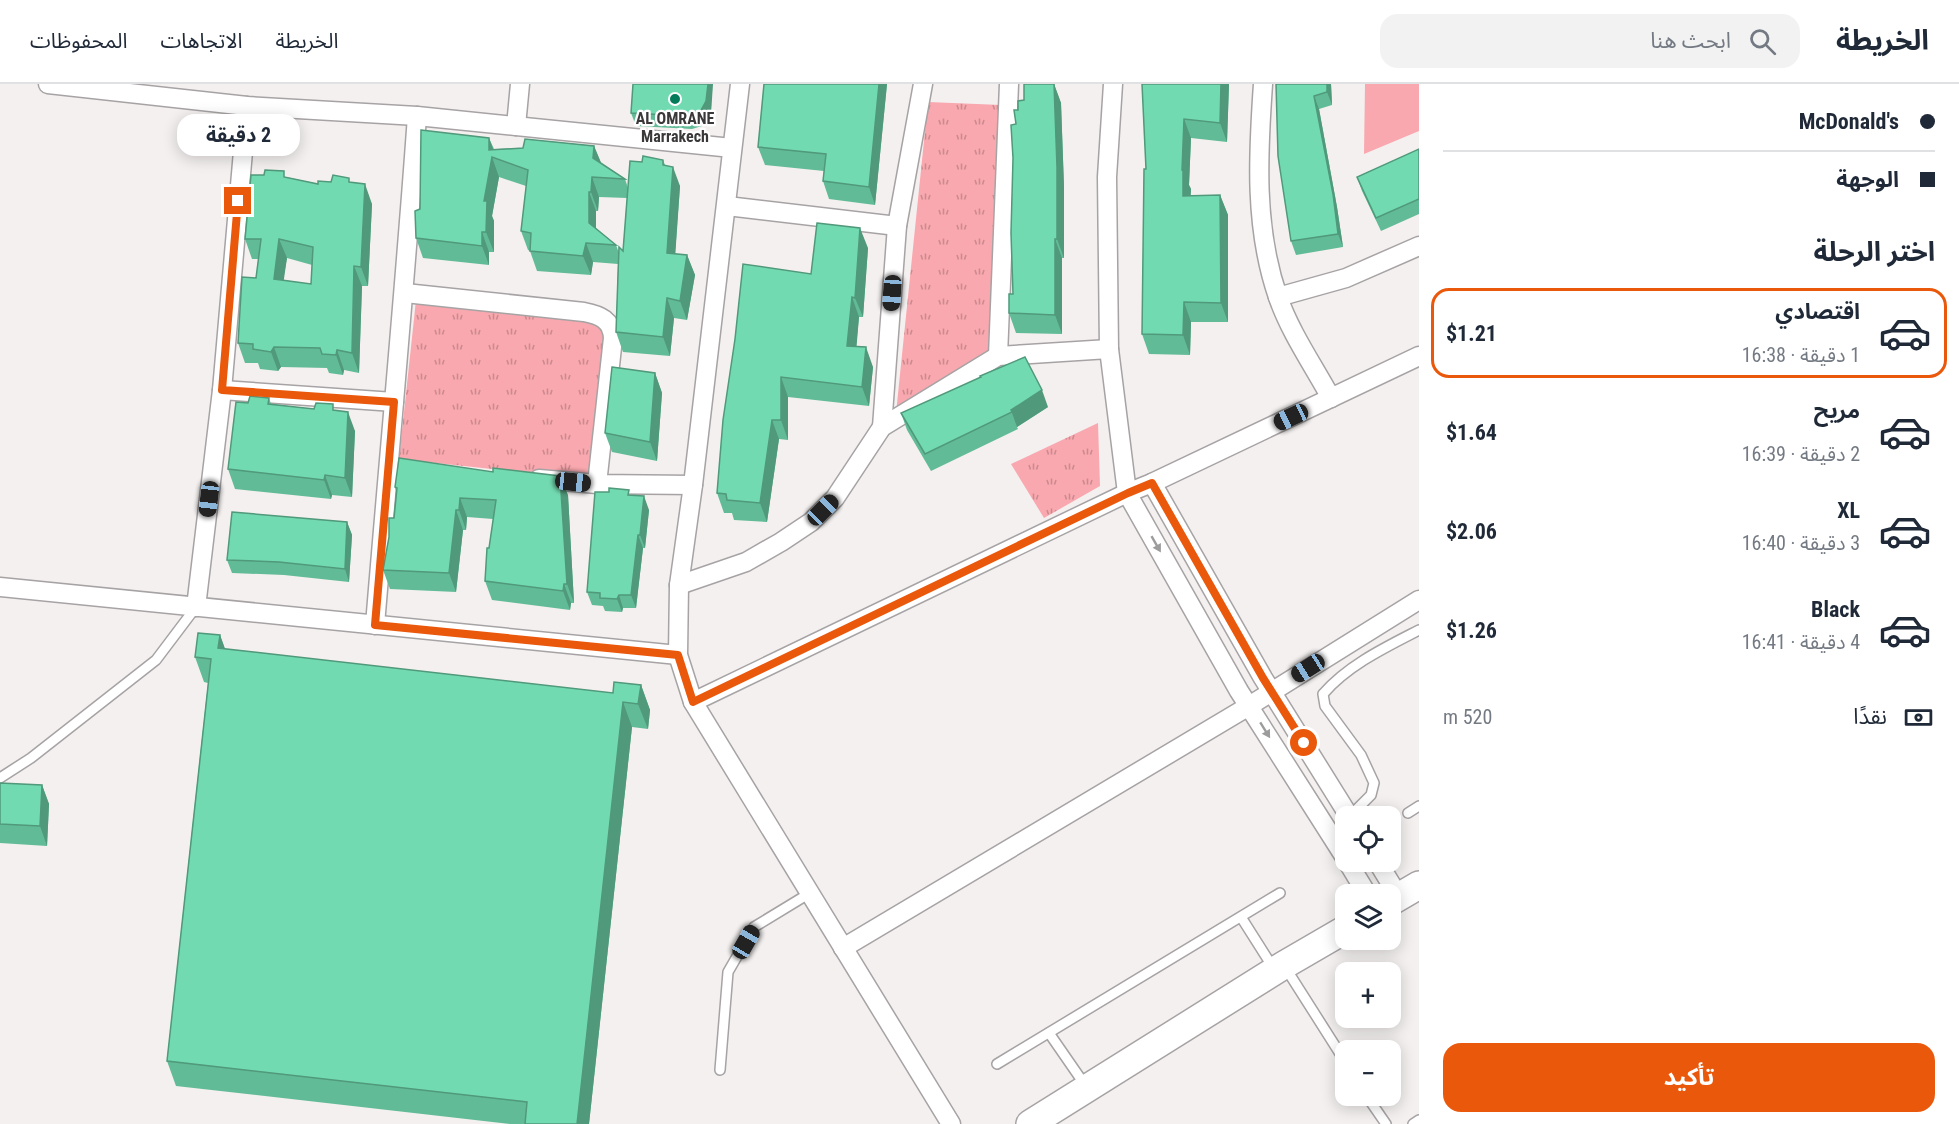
<!DOCTYPE html>
<html lang="ar">
<head>
<meta charset="utf-8">
<style>
	:root { --surface:#fff; --page:#f2f2f3; --text:#1f2937; --muted:#747a83; --line:#e0e1e3; --accent:#ea580c }
	body { margin:0; font-family:"Roboto Condensed","Noto Sans Arabic",sans-serif; background:var(--page); color:var(--text); direction:rtl; height:100vh; display:flex; flex-direction:column; font-size:22px; white-space:nowrap }
	* { box-sizing:border-box; margin:0 }
	p { font-size:20px; color:var(--muted) }
	.icon { flex:none; width:33px; height:33px; fill:none; stroke:currentColor; stroke-width:2; stroke-linecap:round; stroke-linejoin:round }
	.map { position:relative; flex:1; overflow:hidden; direction:ltr }
	.sheet { display:flex; flex-direction:column; background:var(--surface); width:540px }
	.sheet>* { flex:none }
	.hud { display:grid; align-content:center; height:132px; padding:0 24px; background:var(--surface) }
	.controls { position:absolute; left:1335px; top:722px; display:grid; gap:12px }
	.controls a { display:grid; place-items:center; width:66px; height:66px; border-radius:12px; background:var(--surface); box-shadow:0 3px 15px #0003; font-size:30px }
	.end { position:absolute; width:27px; height:27px; margin:-14px; border:8px solid #ea580c; background:#fff; box-shadow:0 0 0 3px #fff }
	.from { border-radius:50% }
	.bubble { position:absolute; height:42px; border-radius:18px; background:var(--surface); box-shadow:0 3px 15px #0003; font-size:20px; font-weight:700; line-height:42px; text-align:center; direction:rtl }
	.car { position:absolute; width:18px; height:36px; margin:-18px -9px; border-radius:8px; box-shadow:0 0 4px 2px #0007; background:linear-gradient(#222 24%,#8ab4d8 0 40%,#222 0 76%,#8ab4d8 0 86%,#222 0) }
	.hud b { display:flex; align-items:center; gap:21px; height:57px; font-size:22px }
	.hud b+b { border-top:2px solid var(--line) }
	.hud i { width:15px; height:15px; background:var(--text) }
	ul { padding:0; list-style:none }
	li { display:flex; align-items:center; gap:18px; height:90px; margin:0 12px 9px; padding:0 12px; border:3px solid transparent; border-radius:18px }
	li div { flex:1 }
	li b { display:block; font-size:22px }
	li em { font-style:normal; font-weight:700 }
	li.selected { border-color:var(--accent) }
	li>.icon { width:54px; height:54px; stroke-width:1.5 }
	h2 { padding:0 24px; font-size:27px; line-height:72px }
	.pay { display:flex; align-items:center; gap:15px; height:66px; padding:0 24px; font-size:22px }
	.pay p { margin-inline-start:auto }
	.cta { display:flex; gap:12px; margin-top:auto; padding:12px 24px }
	.cta a { flex:1; height:69px; border-radius:18px; background:var(--accent); color:#fff; font-size:24px; font-weight:700; line-height:69px; text-align:center }
	header { display:flex; align-items:center; gap:36px; box-sizing:border-box; height:84px; padding:0 30px; background:var(--surface); border-bottom:2px solid var(--line) }
	header strong { font-size:28px }
	nav { display:flex; gap:33px; margin-inline-start:auto; font-size:21px }
	.search { width:420px; height:54px; background:var(--page); display:flex; align-items:center; gap:15px; box-sizing:border-box; padding:0 21px; border-radius:18px; color:var(--muted); font-size:22px }
	main { display:flex; flex:1; min-height:0 }
	.map>svg:first-child { display:block }
</style>
</head>
<body>
<header>
<strong>الخريطة</strong>
<div class="search"><svg class="icon" aria-label="search" viewBox="0 0 24 24"><circle cx="10" cy="10" r="6"/><path d="M15 15l6 6"/></svg>ابحث هنا</div>
<nav><a>الخريطة</a><a>الاتجاهات</a><a>المحفوظات</a></nav>
</header>
<main>
<section class="sheet">
<div class="hud">
<b><i class="from"></i>McDonald's</b>
<b><i></i>الوجهة</b>
</div>
<h2>اختر الرحلة</h2>
<ul>
<li class="selected"><svg class="icon" aria-label="car" viewBox="0 0 24 24"><path d="M5 17H2v-5l4-1 3-4h7l3 4 3 1v5h-3M9 17h6M6 11h13"/><circle cx="7" cy="17" r="2"/><circle cx="17" cy="17" r="2"/></svg><div><b>اقتصادي</b><p>1 دقيقة · 16:38</p></div><em>$1.21</em></li>
<li><svg class="icon" aria-label="car" viewBox="0 0 24 24"><path d="M5 17H2v-5l4-1 3-4h7l3 4 3 1v5h-3M9 17h6M6 11h13"/><circle cx="7" cy="17" r="2"/><circle cx="17" cy="17" r="2"/></svg><div><b>مريح</b><p>2 دقيقة · 16:39</p></div><em>$1.64</em></li>
<li><svg class="icon" aria-label="car" viewBox="0 0 24 24"><path d="M5 17H2v-5l4-1 3-4h7l3 4 3 1v5h-3M9 17h6M6 11h13"/><circle cx="7" cy="17" r="2"/><circle cx="17" cy="17" r="2"/></svg><div><b>XL</b><p>3 دقيقة · 16:40</p></div><em>$2.06</em></li>
<li><svg class="icon" aria-label="car" viewBox="0 0 24 24"><path d="M5 17H2v-5l4-1 3-4h7l3 4 3 1v5h-3M9 17h6M6 11h13"/><circle cx="7" cy="17" r="2"/><circle cx="17" cy="17" r="2"/></svg><div><b>Black</b><p>4 دقيقة · 16:41</p></div><em>$1.26</em></li>
</ul>
<div class="pay"><svg class="icon" aria-label="cash" viewBox="0 0 24 24"><path d="M3 7h18v10H3z"/><circle cx="12" cy="12" r="2"/></svg>نقدًا<p>520 m</p></div>
<div class="cta"><a>تأكيد</a></div>
</section>
<div class="map">
<svg width="1419" height="1040" viewBox="0 0 1419 1040">
	<defs>
		<pattern id="grass-tufts" width="24" height="20" patternUnits="userSpaceOnUse" patternTransform="scale(1.5)"><rect width="24" height="20" fill="#f8a8ae"/><path d="M3 7l-1-3M5 7V3M7 7l1-3M15 17l-1-3M17 17v-4M19 17l1-3" fill="none" stroke="#ca8a8f"/></pattern>
	</defs>
	<rect width="100%" height="100%" fill="#f4f0f0"/>
	<g fill="url(#grass-tufts)">
		<path d="M 928,18 L 1001,21 L 997,278 L 895,339 Z"/>
		<path d="M 416,216 L 605,240 L 592,396 L 399,375 Z"/>
		<path d="M 1098,339 L 1100,402 L 1044,434 L 1011,380 Z"/>
	</g>
	<path fill="#f8a8ae" d="M 1365,0 L 1419,0 L 1419,47 L 1364,70 Z"/>
	<g fill="none" stroke-linecap="round" stroke-linejoin="round">
		<defs>
			<g id="service">
				<path d="M 0,694 L 31,674 L 156,576 L 196,523"/>
				<path d="M 1408,729 L 1419,722"/>
				<path d="M 1350,732 L 1371,711 L 1374,699 L 1361,671 L 1325,622 L 1323,610 C 1348,581 1386,563 1419,546"/>
				<path d="M 1241,833 L 1274,885"/>
				<path d="M 1285,883 L 1346,979"/>
				<path d="M 1049,949 L 1085,1001"/>
				<path d="M 997,980 L 1280,809"/>
				<path d="M 720,986 L 728,888 L 754,843 L 810,809"/>
				<path d="M 1366,1011 L 1386,1040"/>
				<path d="M 1413,1040 L 1419,1036"/>
			</g>
			<g id="minor">
				<path d="M 48,0 L 247,22 L 417,32 L 732,64"/>
				<path d="M 740,0 L 693,401 L 679,501 L 678,571 L 693,618 L 951,1040"/>
				<path d="M 1113,0 L 1107,93 L 1109,265 L 1127,409 L 1239,607 L 1346,775"/>
				<path d="M 1263,0 C 1258,71 1254,144 1278,213 C 1290,248 1313,281 1331,314"/>
				<path d="M 516,42 L 520,0"/>
				<path d="M 727,122 L 897,142"/>
				<path d="M 405,209 L 584,228 C 600,231 612,236 613,254 L 597,400"/>
				<path d="M 1278,213 L 1346,194 L 1419,162"/>
				<path d="M 998,272 L 1009,0"/>
				<path d="M 222,306 L 394,318"/>
				<path d="M 882,343 L 897,142 L 923,0"/>
				<path d="M 539,395 L 597,400 L 693,401"/>
				<path d="M 1152,399 L 1263,594 L 1349,732"/>
				<path d="M 679,501 L 746,478 L 781,458 L 811,438 L 835,414 L 882,343 L 998,272 L 1109,265"/>
				<path d="M 0,503 L 678,571"/>
				<path d="M 196,523 L 222,306 L 247,22"/>
				<path d="M 375,541 C 389,371 405,202 417,32"/>
				<path d="M 693,618 L 1127,409 L 1152,399 L 1419,272"/>
				<path d="M 1347,777 L 1367,810"/>
				<path d="M 1377,777 L 1399,813"/>
				<path d="M 843,864 L 1249,622 L 1419,516"/>
			</g>
			<g id="secondary">
				<path d="M 1390,818 L 1419,801"/>
				<path d="M 1030,1040 L 1284,881 L 1346,845"/>
			</g>
		</defs>
		<use href="#service" stroke="#a7a3a4" stroke-width="12"/>
		<use href="#minor" stroke="#a7a3a4" stroke-width="21"/>
		<use href="#secondary" stroke="#a7a3a4" stroke-width="30"/>
		<use href="#service" stroke="#fff" stroke-width="9"/>
		<use href="#minor" stroke="#fff" stroke-width="18"/>
		<use href="#secondary" stroke="#fff" stroke-width="27"/>
	</g>
	<g fill="#62bb97" fill-rule="evenodd">
		<path d="M 633,0 L 711,30 L 705,41 L 692,45 L 636,42 L 631,29 Z"/>
		<path d="M 764,0 L 887,0 L 875,121 L 829,115 L 823,97 L 824,87 L 765,81 L 758,63 Z"/>
		<path d="M 1054,0 L 1061,19 L 1064,103 L 1064,174 L 1062,174 L 1062,250 L 1016,249 L 1009,229 L 1013,210 L 1016,40 L 1018,26 L 1024,16 Z"/>
		<path d="M 1142,0 L 1229,0 L 1227,58 L 1191,54 L 1189,101 L 1191,105 L 1190,112 L 1220,111 L 1228,131 L 1228,238 L 1191,238 L 1190,271 L 1149,270 L 1142,250 L 1146,85 Z"/>
		<path d="M 1276,0 L 1331,0 L 1332,21 L 1319,25 L 1337,123 L 1343,163 L 1296,171 L 1291,157 Z"/>
		<path d="M 489,54 L 494,65 L 594,62 L 601,79 L 625,95 L 628,104 L 642,78 L 663,76 L 665,81 L 680,102 L 675,170 L 687,171 L 695,191 L 687,236 L 674,234 L 670,272 L 623,268 L 616,248 L 618,180 L 593,178 L 591,191 L 537,187 L 530,167 L 528,166 L 521,147 L 526,102 L 499,93 L 492,132 L 494,137 L 494,168 L 489,168 L 489,181 L 423,174 L 416,154 L 420,125 ZM 599,113 L 627,114 L 623,167 L 619,169 L 616,161 L 596,144 L 596,127 L 598,127 Z"/>
		<path d="M 1419,65 L 1419,130 L 1381,147 L 1362,107 L 1357,93 Z"/>
		<path d="M 286,93 L 318,100 L 351,99 L 372,120 L 368,202 L 362,202 L 359,289 L 344,286 L 343,291 L 329,289 L 327,284 L 281,283 L 278,287 L 260,285 L 258,279 L 245,279 L 238,259 L 256,194 L 259,175 L 252,175 L 245,155 ZM 287,174 L 312,181 L 311,200 L 283,196 Z"/>
		<path d="M 868,164 L 863,233 L 859,233 L 856,262 L 873,283 L 869,322 L 788,313 L 788,356 L 779,355 L 767,438 L 734,436 L 732,429 L 724,429 L 717,409 L 811,190 Z"/>
		<path d="M 655,289 L 662,309 L 657,377 L 612,368 L 605,349 Z"/>
		<path d="M 269,314 L 271,320 L 314,325 L 335,326 L 355,347 L 352,413 L 332,411 L 331,415 L 235,405 L 228,385 L 248,319 Z"/>
		<path d="M 1048,323 L 1017,343 L 1018,345 L 931,387 L 907,346 L 901,329 Z"/>
		<path d="M 395,403 L 568,411 L 574,519 L 571,519 L 570,526 L 492,516 L 485,497 L 493,435 L 467,433 L 466,446 L 463,446 L 456,508 L 390,505 L 383,486 L 394,434 L 396,407 Z"/>
		<path d="M 631,411 L 649,426 L 645,464 L 643,464 L 636,524 L 623,524 L 622,528 L 605,527 L 603,522 L 592,521 L 587,508 Z"/>
		<path d="M 347,438 L 352,451 L 349,498 L 284,491 L 232,489 L 227,476 Z"/>
		<path d="M 220,551 L 225,565 L 613,609 L 641,601 L 650,626 L 648,645 L 632,643 L 589,1040 L 510,1040 L 176,1002 L 167,977 L 208,599 L 204,598 L 195,573 Z"/>
		<path d="M 0,699 L 42,701 L 49,720 L 47,762 L 0,759 Z"/>
	</g>
	<g fill="#50997b">
		<path d="M 708,0 L 713,0 L 711,30 L 705,41 L 700,28 Z"/>
		<path d="M 879,0 L 887,0 L 875,121 L 869,103 Z"/>
		<path d="M 1054,0 L 1061,19 L 1064,103 L 1064,174 L 1057,155 Z"/>
		<path d="M 1221,0 L 1229,0 L 1227,58 L 1220,39 Z"/>
		<path d="M 1327,0 L 1331,0 L 1332,21 L 1327,8 Z"/>
		<path d="M 1314,12 L 1319,25 L 1337,123 L 1343,163 L 1338,150 Z"/>
		<path d="M 1184,35 L 1191,54 L 1189,101 L 1191,105 L 1190,132 L 1183,112 L 1182,86 Z"/>
		<path d="M 489,54 L 496,73 L 492,73 L 499,93 L 492,132 L 494,137 L 494,168 L 486,148 L 484,117 Z"/>
		<path d="M 594,62 L 602,81 L 593,74 Z"/>
		<path d="M 673,83 L 680,102 L 674,189 L 667,169 Z"/>
		<path d="M 592,93 L 599,113 L 598,127 L 591,108 Z"/>
		<path d="M 365,100 L 372,120 L 368,202 L 361,183 Z"/>
		<path d="M 589,108 L 596,127 L 596,158 L 589,139 Z"/>
		<path d="M 1220,111 L 1228,131 L 1228,238 L 1221,219 Z"/>
		<path d="M 860,144 L 868,164 L 863,233 L 855,214 Z"/>
		<path d="M 482,148 L 489,168 L 489,181 L 482,162 Z"/>
		<path d="M 279,155 L 287,174 L 281,215 L 274,195 Z"/>
		<path d="M 1055,155 L 1062,174 L 1062,250 L 1055,231 Z"/>
		<path d="M 586,159 L 593,178 L 591,191 L 583,172 Z"/>
		<path d="M 687,171 L 695,191 L 687,236 L 680,217 Z"/>
		<path d="M 354,182 L 362,202 L 359,289 L 352,269 Z"/>
		<path d="M 852,213 L 859,233 L 855,281 L 847,262 Z"/>
		<path d="M 667,214 L 674,234 L 670,272 L 663,253 Z"/>
		<path d="M 1184,218 L 1191,238 L 1190,271 L 1183,251 Z"/>
		<path d="M 274,263 L 281,283 L 278,287 L 271,268 Z"/>
		<path d="M 866,263 L 873,283 L 869,322 L 862,303 Z"/>
		<path d="M 337,266 L 344,286 L 343,291 L 336,271 Z"/>
		<path d="M 655,289 L 662,309 L 657,377 L 650,358 Z"/>
		<path d="M 781,293 L 788,313 L 788,356 L 781,336 Z"/>
		<path d="M 1042,306 L 1048,323 L 1017,343 L 1011,326 Z"/>
		<path d="M 348,328 L 355,347 L 352,413 L 345,394 Z"/>
		<path d="M 772,336 L 779,355 L 767,438 L 760,419 Z"/>
		<path d="M 325,391 L 332,411 L 331,415 L 324,396 Z"/>
		<path d="M 560,392 L 568,411 L 574,519 L 567,500 Z"/>
		<path d="M 644,412 L 649,426 L 645,464 L 640,451 Z"/>
		<path d="M 460,414 L 467,433 L 466,446 L 459,426 Z"/>
		<path d="M 456,426 L 463,446 L 456,508 L 449,489 Z"/>
		<path d="M 347,438 L 352,451 L 349,498 L 345,485 Z"/>
		<path d="M 638,451 L 643,464 L 636,524 L 631,511 Z"/>
		<path d="M 564,500 L 571,519 L 570,526 L 563,507 Z"/>
		<path d="M 619,511 L 623,524 L 622,528 L 617,515 Z"/>
		<path d="M 220,551 L 229,576 L 218,564 Z"/>
		<path d="M 641,601 L 650,626 L 648,645 L 638,620 Z"/>
		<path d="M 623,618 L 632,643 L 589,1040 L 577,1040 Z"/>
		<path d="M 42,701 L 49,720 L 47,762 L 40,742 Z"/>
	</g>
	<g fill="#72dab0" stroke="#50997b" stroke-width="1.5" fill-rule="evenodd">
		<path d="M 633,0 L 708,0 L 706,17 L 700,28 L 687,32 L 631,29 Z"/>
		<path d="M 764,0 L 879,0 L 869,103 L 823,97 L 826,70 L 758,63 Z"/>
		<path d="M 1024,0 L 1054,0 L 1057,83 L 1057,155 L 1055,155 L 1055,231 L 1009,229 L 1009,210 L 1013,210 L 1011,149 L 1013,74 L 1011,41 L 1016,40 L 1014,26 L 1018,26 L 1018,17 L 1024,16 Z"/>
		<path d="M 1142,0 L 1221,0 L 1220,39 L 1184,35 L 1182,86 L 1183,86 L 1183,112 L 1220,111 L 1221,219 L 1184,218 L 1183,251 L 1142,250 L 1144,85 L 1146,85 Z"/>
		<path d="M 1276,0 L 1327,0 L 1327,8 L 1314,12 L 1333,110 L 1338,150 L 1291,157 L 1278,72 Z"/>
		<path d="M 421,46 L 489,54 L 489,66 L 523,64 L 525,55 L 594,62 L 593,74 L 625,95 L 592,93 L 591,108 L 589,108 L 589,139 L 616,161 L 586,159 L 583,172 L 530,167 L 531,149 L 521,147 L 528,86 L 492,73 L 484,117 L 487,117 L 486,148 L 482,148 L 482,162 L 416,154 L 415,127 L 420,125 Z"/>
		<path d="M 1419,65 L 1419,115 L 1376,134 L 1357,93 Z"/>
		<path d="M 643,72 L 663,76 L 663,81 L 673,83 L 667,169 L 687,171 L 680,217 L 667,214 L 663,253 L 616,248 L 619,163 L 623,167 L 630,77 L 642,78 Z"/>
		<path d="M 265,86 L 284,87 L 284,93 L 318,100 L 318,97 L 331,98 L 333,91 L 349,94 L 349,98 L 365,100 L 361,183 L 354,182 L 352,269 L 337,266 L 336,271 L 322,270 L 320,264 L 274,263 L 271,268 L 253,265 L 253,260 L 238,259 L 242,193 L 256,194 L 261,155 L 245,155 L 251,91 L 264,91 ZM 279,155 L 313,163 L 311,200 L 274,195 Z"/>
		<path d="M 817,139 L 860,144 L 855,214 L 852,213 L 847,262 L 866,263 L 862,303 L 781,293 L 781,336 L 772,336 L 760,419 L 727,416 L 726,410 L 717,409 L 723,336 L 735,255 L 743,180 L 811,190 Z"/>
		<path d="M 1025,273 L 1042,306 L 1011,326 L 1012,328 L 925,370 L 901,329 L 981,293 L 980,292 Z"/>
		<path d="M 612,283 L 655,289 L 650,358 L 605,349 Z"/>
		<path d="M 250,312 L 269,314 L 268,320 L 314,325 L 316,319 L 333,320 L 333,326 L 348,328 L 345,394 L 325,391 L 324,396 L 228,385 L 236,318 L 248,319 Z"/>
		<path d="M 399,374 L 493,388 L 493,384 L 560,392 L 567,500 L 564,500 L 563,507 L 485,497 L 487,464 L 489,464 L 496,416 L 460,414 L 459,426 L 456,426 L 449,489 L 383,486 L 389,453 L 389,434 L 394,434 L 397,404 L 395,403 Z"/>
		<path d="M 609,404 L 629,406 L 628,411 L 644,412 L 640,451 L 638,451 L 631,511 L 619,511 L 617,515 L 600,514 L 600,509 L 587,508 L 595,408 L 609,408 Z"/>
		<path d="M 232,428 L 347,438 L 345,485 L 279,478 L 227,476 Z"/>
		<path d="M 198,549 L 220,551 L 218,564 L 613,609 L 614,598 L 641,601 L 638,620 L 623,618 L 577,1040 L 525,1040 L 527,1018 L 167,977 L 211,575 L 195,573 Z"/>
		<path d="M 0,699 L 42,701 L 40,742 L 0,740 Z"/>
	</g>
	<defs><path id="oneway-solid" d="M-6-.8H1V-3.2L6.5 0L1 3.2V.8H-6Z" transform="scale(1.5)"/></defs>
	<g fill="#9c9c9c">
		<use href="#oneway-solid" transform="translate(1156 460) rotate(60)"/>
		<use href="#oneway-solid" transform="translate(1265 646) rotate(58)"/>
	</g>
	<g fill="none" stroke-linecap="round" stroke-linejoin="round">
		<path stroke="#ea580c" stroke-width="8" d="M 238,117 L 222,306 L 394,318 L 375,541 L 678,571 L 693,618 L 1128,409 L 1152,399 L 1263,594 L 1304,659"/>
	</g>
	<circle fill="#057c59" stroke="#fff" stroke-width="2" cx="675" cy="15" r="6"/>
	<g text-anchor="middle" stroke-width="4.5" stroke-linejoin="round" paint-order="stroke">
		<g font-size="16" font-weight="bold" fill="#3a3838" stroke="#fff">
			<text x="675" y="40">AL OMRANE<tspan x="675" dy="18">Marrakech</tspan></text>
		</g>
	</g>
</svg>
<div class="controls">
<a><svg class="icon" aria-label="locate" viewBox="0 0 24 24"><circle cx="12" cy="12" r="6"/><path d="M12 2v4M12 18v4M2 12h4M18 12h4"/></svg></a>
<a><svg class="icon" aria-label="layers" viewBox="0 0 24 24"><path d="M12 4l9 5-9 5-9-5zM3 14l9 5 9-5"/></svg></a>
<a>+</a>
<a>−</a>
</div>
<i class="end from" style="left:1304px;top:659px"></i>
<i class="end" style="left:238px;top:117px"></i>
<div class="bubble" style="left:177px;top:30px;width:123px">2 دقيقة</div>
<i class="car" style="left:892px;top:209px;rotate:184deg"></i>
<i class="car" style="left:1291px;top:333px;rotate:245deg"></i>
<i class="car" style="left:573px;top:398px;rotate:96deg"></i>
<i class="car" style="left:209px;top:415px;rotate:187deg"></i>
<i class="car" style="left:823px;top:426px;rotate:45deg"></i>
<i class="car" style="left:1308px;top:584px;rotate:238deg"></i>
<i class="car" style="left:746px;top:858px;rotate:30deg"></i>
</div>
</main>
</body>
</html>
